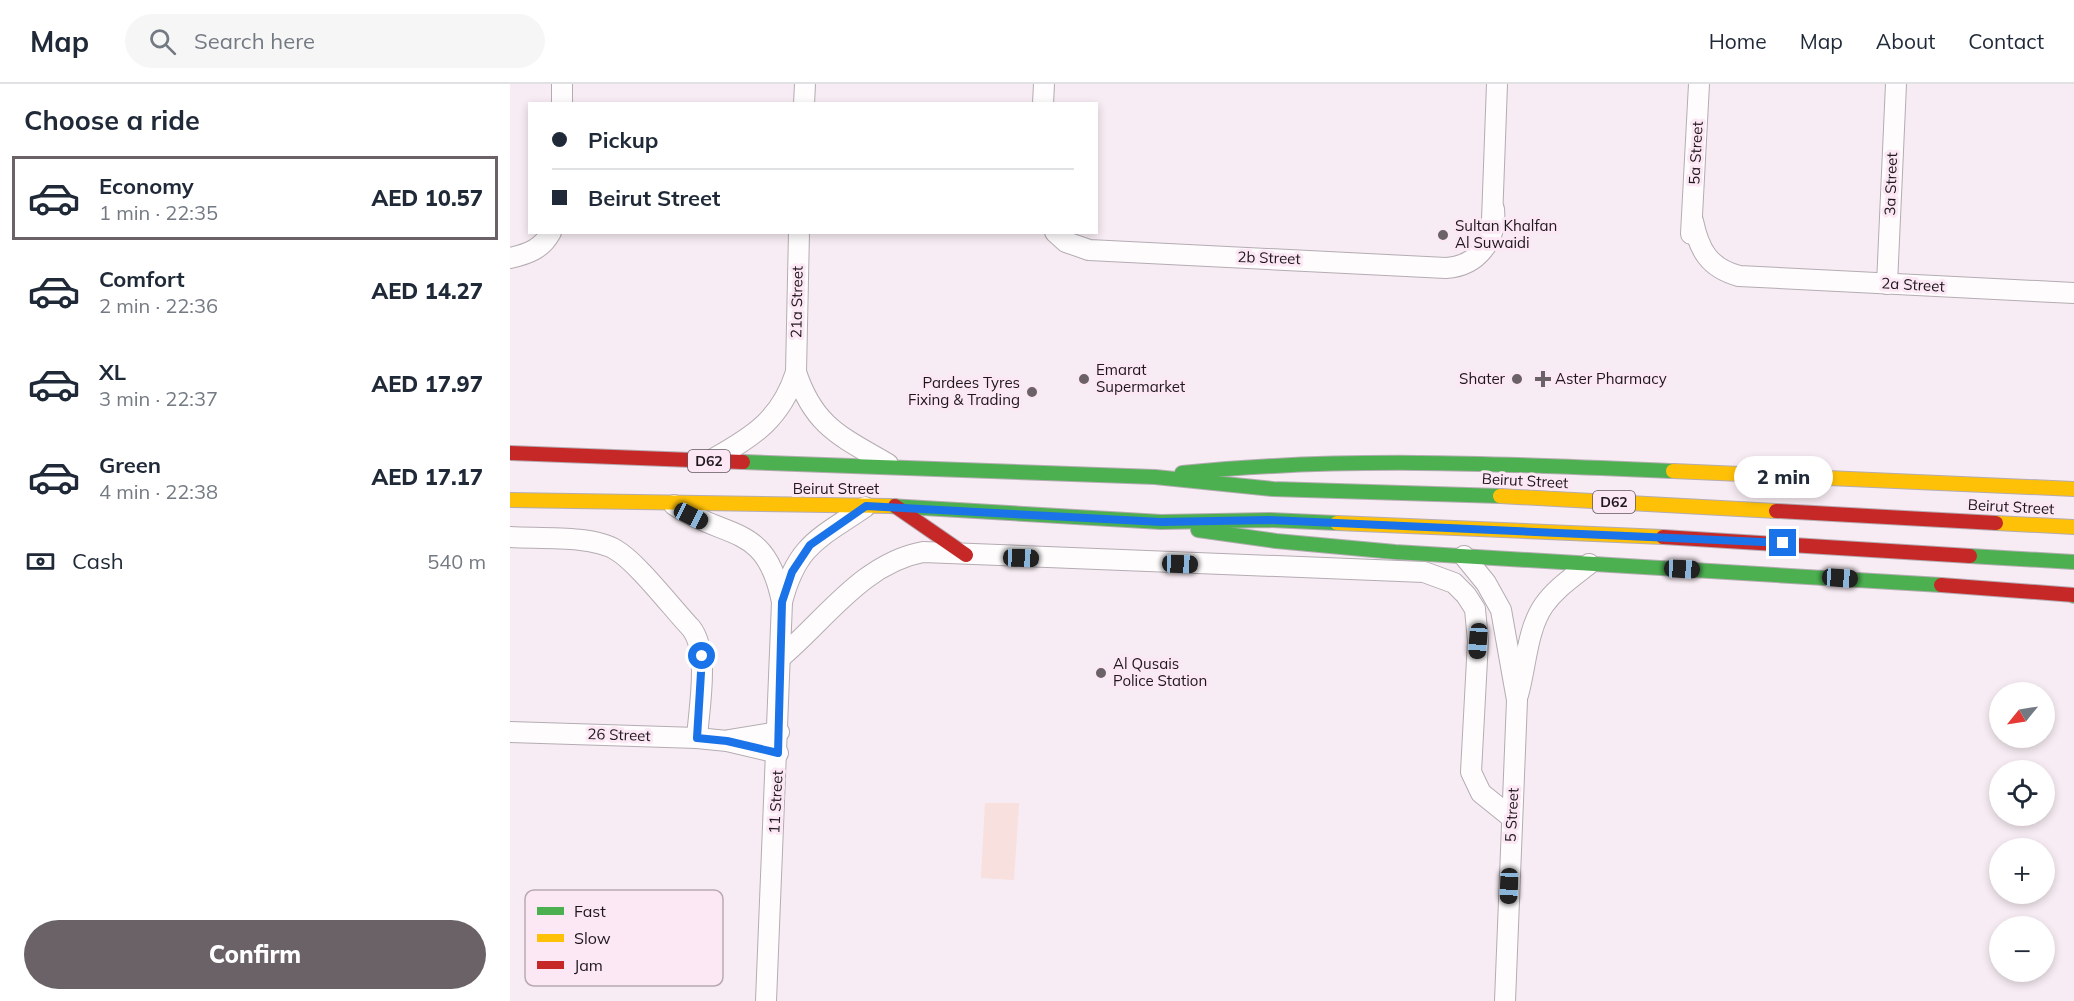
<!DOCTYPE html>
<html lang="en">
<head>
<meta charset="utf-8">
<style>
	:root { --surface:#fff; --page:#f6f6f7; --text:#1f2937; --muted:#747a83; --line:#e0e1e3; --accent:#6a6267 }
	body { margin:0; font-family:Mulish,sans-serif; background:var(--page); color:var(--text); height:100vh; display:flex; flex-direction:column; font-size:22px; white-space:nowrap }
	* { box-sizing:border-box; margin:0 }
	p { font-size:20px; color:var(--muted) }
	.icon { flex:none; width:33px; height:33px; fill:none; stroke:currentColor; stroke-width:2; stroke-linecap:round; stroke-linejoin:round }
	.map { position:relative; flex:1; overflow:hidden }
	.panel { display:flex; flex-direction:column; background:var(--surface); width:510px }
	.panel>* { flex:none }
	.hud { position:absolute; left:18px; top:18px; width:570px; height:132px; border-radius:0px; box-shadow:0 3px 9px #0003; display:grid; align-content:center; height:132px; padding:0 24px; background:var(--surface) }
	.needle { width:39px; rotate:240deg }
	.controls { position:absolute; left:1479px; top:598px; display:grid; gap:12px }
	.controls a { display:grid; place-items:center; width:66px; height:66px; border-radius:50%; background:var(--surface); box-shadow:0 3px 9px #0003; font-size:30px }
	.end { position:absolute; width:27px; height:27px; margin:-14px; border:8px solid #1a73e8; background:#fff; box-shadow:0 0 0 3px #fff }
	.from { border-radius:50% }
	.bubble { position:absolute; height:42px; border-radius:21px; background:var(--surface); box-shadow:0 3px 9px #0003; font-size:20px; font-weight:800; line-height:42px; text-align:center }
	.car { position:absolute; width:18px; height:36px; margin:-18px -9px; border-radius:8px; box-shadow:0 0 4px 2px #0007; background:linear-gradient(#222 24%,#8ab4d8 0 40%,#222 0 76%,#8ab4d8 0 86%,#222 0) }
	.hud b { display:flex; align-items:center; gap:21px; height:57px; font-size:22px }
	.hud b+b { border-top:2px solid var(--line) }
	.hud i { width:15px; height:15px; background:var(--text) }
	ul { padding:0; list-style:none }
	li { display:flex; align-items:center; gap:18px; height:84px; margin:0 12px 9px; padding:0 12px; border:3px solid transparent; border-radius:0px }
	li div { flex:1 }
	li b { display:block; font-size:22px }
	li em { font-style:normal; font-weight:800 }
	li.active { border-color:var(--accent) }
	li>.icon { width:54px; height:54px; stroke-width:1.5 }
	h2 { padding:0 24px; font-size:27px; line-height:72px }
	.pay { display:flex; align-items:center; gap:15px; height:66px; padding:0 24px; font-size:22px }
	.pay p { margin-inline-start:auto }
	.primary-button { display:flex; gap:12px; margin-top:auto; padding:12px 24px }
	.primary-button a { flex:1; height:69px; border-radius:36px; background:var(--accent); color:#fff; font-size:24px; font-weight:800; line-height:69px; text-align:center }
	header { display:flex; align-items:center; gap:36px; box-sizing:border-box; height:84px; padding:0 30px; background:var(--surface); border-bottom:2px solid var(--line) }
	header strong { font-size:28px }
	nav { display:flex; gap:33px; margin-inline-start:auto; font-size:21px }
	.search { width:420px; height:54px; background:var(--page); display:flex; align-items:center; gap:15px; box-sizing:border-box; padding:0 21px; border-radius:33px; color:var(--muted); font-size:22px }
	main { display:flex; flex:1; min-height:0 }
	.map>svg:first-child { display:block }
</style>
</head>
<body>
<header>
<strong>Map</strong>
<div class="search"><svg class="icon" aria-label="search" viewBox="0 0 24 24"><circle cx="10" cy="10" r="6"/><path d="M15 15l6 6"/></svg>Search here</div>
<nav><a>Home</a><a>Map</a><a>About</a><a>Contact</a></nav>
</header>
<main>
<section class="panel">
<h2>Choose a ride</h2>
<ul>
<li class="active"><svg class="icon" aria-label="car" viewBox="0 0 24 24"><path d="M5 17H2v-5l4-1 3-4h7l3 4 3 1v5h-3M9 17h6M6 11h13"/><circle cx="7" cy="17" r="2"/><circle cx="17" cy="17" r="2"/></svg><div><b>Economy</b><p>1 min · 22:35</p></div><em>AED 10.57</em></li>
<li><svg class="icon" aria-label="car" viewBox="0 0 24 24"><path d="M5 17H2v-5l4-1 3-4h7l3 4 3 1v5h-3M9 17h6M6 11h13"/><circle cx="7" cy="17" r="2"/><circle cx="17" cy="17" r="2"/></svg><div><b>Comfort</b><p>2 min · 22:36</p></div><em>AED 14.27</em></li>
<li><svg class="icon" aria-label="car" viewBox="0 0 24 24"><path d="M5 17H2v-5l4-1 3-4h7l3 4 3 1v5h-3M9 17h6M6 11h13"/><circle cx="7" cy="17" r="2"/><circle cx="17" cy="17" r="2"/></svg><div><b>XL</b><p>3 min · 22:37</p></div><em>AED 17.97</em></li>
<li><svg class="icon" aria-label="car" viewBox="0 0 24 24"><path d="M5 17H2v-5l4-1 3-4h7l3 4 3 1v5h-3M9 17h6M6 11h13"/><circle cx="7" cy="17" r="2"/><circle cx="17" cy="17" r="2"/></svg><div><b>Green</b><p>4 min · 22:38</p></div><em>AED 17.17</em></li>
</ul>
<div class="pay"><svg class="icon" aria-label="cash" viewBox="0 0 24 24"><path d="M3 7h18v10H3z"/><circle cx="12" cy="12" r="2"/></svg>Cash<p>540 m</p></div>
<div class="primary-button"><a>Confirm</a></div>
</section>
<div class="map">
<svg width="1564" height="917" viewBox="0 0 1564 917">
	<rect width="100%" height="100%" fill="#f7ecf3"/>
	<path fill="#f7e0dd" d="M 475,719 L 509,719 L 504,796 L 471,794 Z"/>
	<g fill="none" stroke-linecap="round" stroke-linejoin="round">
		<defs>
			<g id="street">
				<path d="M 52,20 L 52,0"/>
				<path d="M 294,20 L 295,0"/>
				<path d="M 533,20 L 534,0"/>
				<path d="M 982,136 L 987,0"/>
				<path d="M 1183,137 C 1189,166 1199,184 1229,192 L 1564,209"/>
				<path d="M 545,148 L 556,158 L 579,166 L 936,184 C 968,182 987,156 984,125"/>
				<path d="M 1181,150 L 1189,0"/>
				<path d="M 0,174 C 18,170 32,165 41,148"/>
				<path d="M 1377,200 L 1386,0"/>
				<path d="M 286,288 C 304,343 332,353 378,380"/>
				<path d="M 203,375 C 244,352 271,335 286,288 L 289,148"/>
				<path d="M 164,421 C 218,457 256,438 272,518 L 256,917"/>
				<path d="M 0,453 C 28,455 82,451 106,466 C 127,478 162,524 181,544 C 200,568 189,623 187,654"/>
				<path d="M 954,472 L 976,499 L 991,526 L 1007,616 L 995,917"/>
				<path d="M 272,518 C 287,460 310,454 355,423"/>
				<path d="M 271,573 C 315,536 353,479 413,468 L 914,488 L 944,499 L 956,511 L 965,525 L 968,557 L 961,688 L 971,709 L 1002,734"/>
				<path d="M 1008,611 C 1016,583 1017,545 1034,521 C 1046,504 1063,493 1079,480"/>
				<path d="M 0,648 L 187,654 L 217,657 L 268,669"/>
				<path d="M 219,656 L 269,648"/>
			</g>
			<g id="fast">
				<path d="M 233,378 L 645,393 L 763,405 L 990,412"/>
				<path d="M 672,389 C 835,372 999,380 1163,387"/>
				<path d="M 379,422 L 651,438 L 759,436 L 827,439"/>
				<path d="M 688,446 L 766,457 L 885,468 L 1431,501"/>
				<path d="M 1460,472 L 1564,478"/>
				<path d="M 1564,511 L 1564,512"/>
			</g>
			<g id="slow">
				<path d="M 1163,387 L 1564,405"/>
				<path d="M 990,412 L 1266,427"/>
				<path d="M 0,416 L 379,422"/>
				<path d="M 827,439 L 1153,453"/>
				<path d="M 1486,439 L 1564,443"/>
			</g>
			<g id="jam">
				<path d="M 0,369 L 233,378"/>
				<path d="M 385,422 L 456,471"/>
				<path d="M 1266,427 L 1486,439"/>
				<path d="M 1153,453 L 1460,472"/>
				<path d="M 1431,501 L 1564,511"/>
			</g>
		</defs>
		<use href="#street" stroke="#b4acb2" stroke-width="22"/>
		<use href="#fast" stroke="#b4acb2" stroke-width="16"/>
		<use href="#slow" stroke="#b4acb2" stroke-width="16"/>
		<use href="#jam" stroke="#b4acb2" stroke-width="16"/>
		<use href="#street" stroke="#fefcfd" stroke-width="20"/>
		<use href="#fast" stroke="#4caf50" stroke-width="14"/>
		<use href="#slow" stroke="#ffc107" stroke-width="14"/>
		<use href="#jam" stroke="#c62828" stroke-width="14"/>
	</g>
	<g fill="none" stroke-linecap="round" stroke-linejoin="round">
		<path stroke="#1a73e8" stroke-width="8" d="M 192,572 L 187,654 L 217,657 L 268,669 L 272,518 L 282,488 L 300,461 L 356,422 L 651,438 L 759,436 L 1273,459"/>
	</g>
	<g fill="#6a6267" stroke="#fce7f4" stroke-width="2">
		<circle cx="933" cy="151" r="6"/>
		<circle cx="574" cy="295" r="6"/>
		<circle cx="1007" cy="295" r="6"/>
		<path d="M1030 286h6v6h6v6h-6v6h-6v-6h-6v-6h6z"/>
		<circle cx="522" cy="308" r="6"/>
		<circle cx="591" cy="589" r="6"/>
	</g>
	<g text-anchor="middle" stroke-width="6" stroke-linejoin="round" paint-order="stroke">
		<g fill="#fce7f4" stroke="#61555d" stroke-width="1.5">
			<rect x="178" y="366" width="42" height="22" rx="4.5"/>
			<rect x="1083" y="407" width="42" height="22" rx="4.5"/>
		</g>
		<g font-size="14" font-weight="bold" fill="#1e171c">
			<text x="199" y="382">D62</text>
			<text x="1104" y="423">D62</text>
		</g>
		<g font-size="15" fill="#1e171c" stroke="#fce7f4">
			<text transform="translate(1186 69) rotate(-87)" y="5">5a Street</text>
			<text transform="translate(1381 100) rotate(-88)" y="5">3a Street</text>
			<text transform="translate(759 174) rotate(2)" y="5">2b Street</text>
			<text transform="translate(1403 201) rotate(3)" y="5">2a Street</text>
			<text transform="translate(287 218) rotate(-89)" y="5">21a Street</text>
			<text transform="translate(1015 397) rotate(3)" y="5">Beirut Street</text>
			<text x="326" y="410">Beirut Street</text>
			<text transform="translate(1501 423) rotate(3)" y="5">Beirut Street</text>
			<text transform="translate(109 651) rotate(2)" y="5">26 Street</text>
			<text transform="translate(266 718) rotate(-87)" y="5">11 Street</text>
			<text transform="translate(1002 731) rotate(-87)" y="5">5 Street</text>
		</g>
		<g font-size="15" fill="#1e171c" stroke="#fce7f4" text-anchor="start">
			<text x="945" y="147">Sultan Khalfan<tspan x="945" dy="17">Al Suwaidi</tspan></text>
			<text x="586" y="291">Emarat<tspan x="586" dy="17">Supermarket</tspan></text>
			<text x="995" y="300" text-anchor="end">Shater</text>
			<text x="1045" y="300">Aster Pharmacy</text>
			<text x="510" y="304" text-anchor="end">Pardees Tyres<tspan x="510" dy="17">Fixing &amp; Trading</tspan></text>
			<text x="603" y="585">Al Qusais<tspan x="603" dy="17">Police Station</tspan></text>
		</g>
	</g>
	<rect x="15" y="806" width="198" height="96" rx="9" fill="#fce7f4" stroke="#b9a9b3" stroke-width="1.5"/>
	<rect x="27" y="823" width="27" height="8" fill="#4caf50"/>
	<rect x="27" y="850" width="27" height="8" fill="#ffc107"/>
	<rect x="27" y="877" width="27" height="8" fill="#c62828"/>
	<g font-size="16" fill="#1e171c">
		<text x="64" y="833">Fast</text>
		<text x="64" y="860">Slow</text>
		<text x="64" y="887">Jam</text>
	</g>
</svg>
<div class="controls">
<a><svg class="needle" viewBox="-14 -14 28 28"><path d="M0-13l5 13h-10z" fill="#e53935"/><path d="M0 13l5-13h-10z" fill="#747a83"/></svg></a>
<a><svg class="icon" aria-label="locate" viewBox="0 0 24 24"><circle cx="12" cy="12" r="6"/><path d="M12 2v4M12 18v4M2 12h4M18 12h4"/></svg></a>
<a>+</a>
<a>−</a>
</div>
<i class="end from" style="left:192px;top:572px"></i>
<i class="end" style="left:1273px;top:459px"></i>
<div class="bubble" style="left:1224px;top:372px;width:99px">2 min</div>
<i class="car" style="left:181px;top:432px;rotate:117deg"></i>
<i class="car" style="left:511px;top:474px;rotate:92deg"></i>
<i class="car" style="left:670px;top:480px;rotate:92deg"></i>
<i class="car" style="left:1172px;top:485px;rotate:93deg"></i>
<i class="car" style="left:1330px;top:494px;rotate:94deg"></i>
<i class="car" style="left:968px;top:557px;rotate:184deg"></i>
<i class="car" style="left:999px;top:802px;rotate:182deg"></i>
<div class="hud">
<b><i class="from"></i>Pickup</b>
<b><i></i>Beirut Street</b>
</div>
</div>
</main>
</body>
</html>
